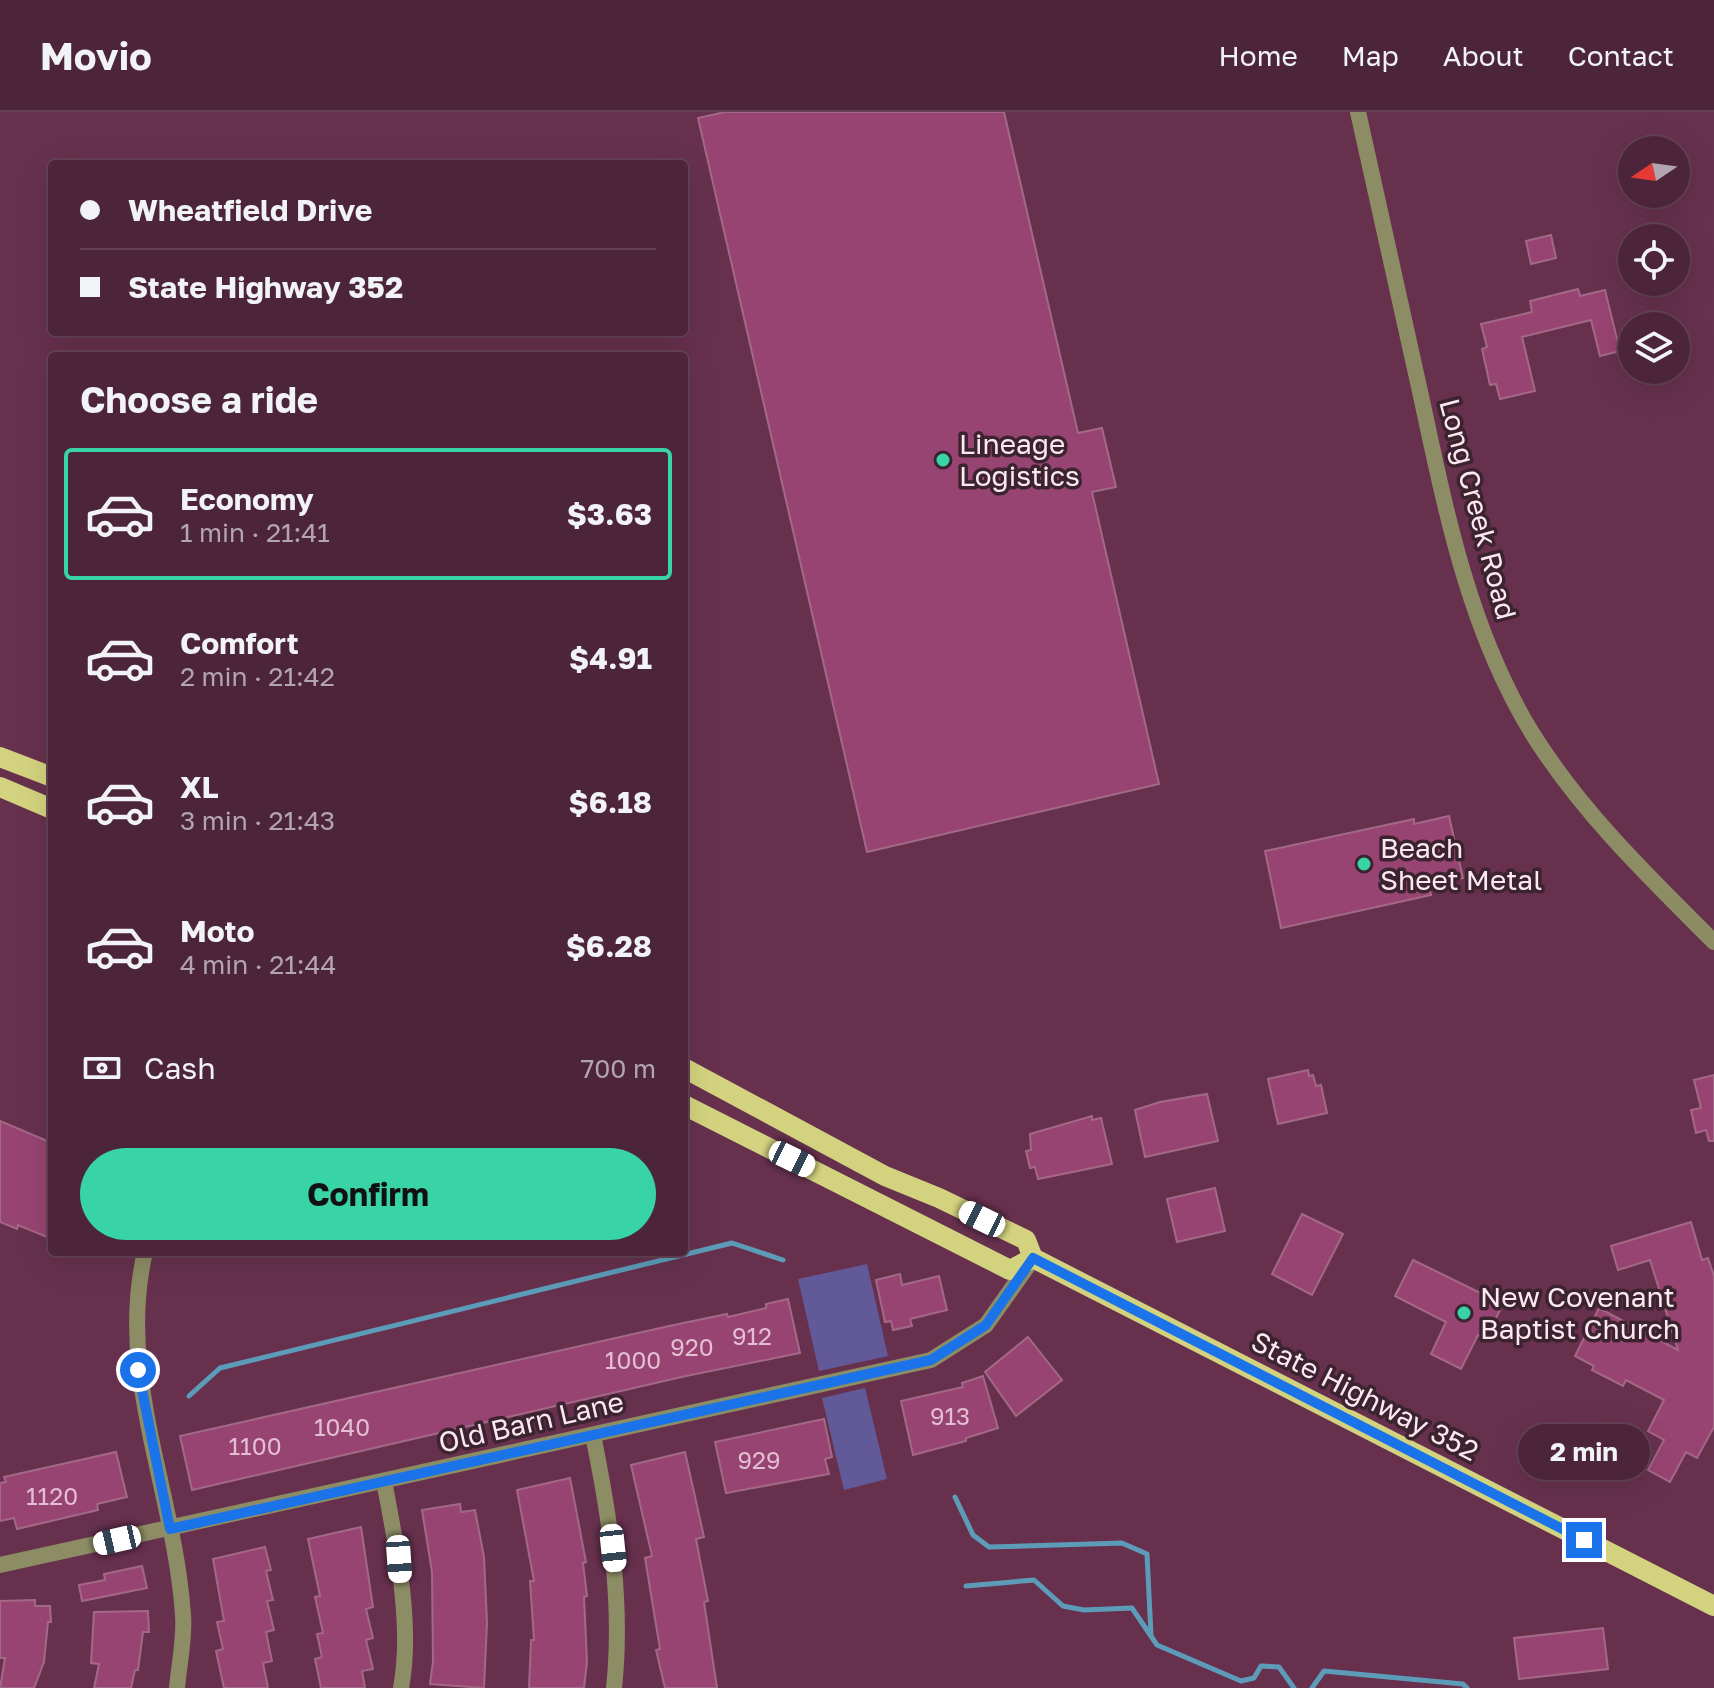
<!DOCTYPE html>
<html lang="en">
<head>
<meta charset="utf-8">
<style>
	:root { --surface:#4d253a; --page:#573145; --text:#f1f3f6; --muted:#b3a5af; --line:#644254; --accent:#38d4a6 }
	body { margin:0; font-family:"Golos Text",sans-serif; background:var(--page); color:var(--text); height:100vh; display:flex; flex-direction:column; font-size:30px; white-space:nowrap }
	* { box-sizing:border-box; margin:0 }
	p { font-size:26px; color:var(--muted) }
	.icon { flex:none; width:44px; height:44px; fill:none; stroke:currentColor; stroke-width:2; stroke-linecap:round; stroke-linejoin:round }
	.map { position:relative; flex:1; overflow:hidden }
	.side { position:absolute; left:48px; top:240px; width:640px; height:904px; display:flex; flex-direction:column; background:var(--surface); border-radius:8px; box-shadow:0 8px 32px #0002,0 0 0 2px var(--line) }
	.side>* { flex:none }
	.guide { position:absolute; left:48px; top:48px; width:640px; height:176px; border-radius:8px; box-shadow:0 8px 32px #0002,0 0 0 2px var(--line); display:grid; align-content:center; height:176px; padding:0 32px; background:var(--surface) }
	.needle { width:52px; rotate:257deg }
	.buttons { position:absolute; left:1618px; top:24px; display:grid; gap:16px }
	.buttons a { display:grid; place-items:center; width:72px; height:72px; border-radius:50%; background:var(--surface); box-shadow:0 8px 32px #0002,0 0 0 2px var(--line); font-size:40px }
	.end { position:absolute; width:36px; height:36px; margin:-18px; border:10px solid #1a73e8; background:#fff; box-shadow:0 0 0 4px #fff }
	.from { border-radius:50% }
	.bubble { position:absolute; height:56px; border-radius:28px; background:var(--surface); box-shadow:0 8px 32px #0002,0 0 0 2px var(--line); font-size:26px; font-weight:700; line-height:56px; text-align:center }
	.car { position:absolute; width:24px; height:48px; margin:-24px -12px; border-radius:10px; box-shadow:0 0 6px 2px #0007; background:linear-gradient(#fff 24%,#345 0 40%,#fff 0 76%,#345 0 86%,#fff 0) }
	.guide b { display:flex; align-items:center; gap:28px; height:76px; font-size:30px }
	.guide b+b { border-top:2px solid var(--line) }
	.guide i { width:20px; height:20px; background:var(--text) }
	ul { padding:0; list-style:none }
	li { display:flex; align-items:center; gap:24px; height:132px; margin:0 16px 12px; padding:0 16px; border:4px solid transparent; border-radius:8px }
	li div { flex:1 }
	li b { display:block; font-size:30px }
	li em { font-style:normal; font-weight:700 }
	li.active { border-color:var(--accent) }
	li>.icon { width:72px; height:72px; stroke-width:1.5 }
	h2 { padding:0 32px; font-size:36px; line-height:96px }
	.pay { display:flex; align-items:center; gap:20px; height:88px; padding:0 32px; font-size:30px }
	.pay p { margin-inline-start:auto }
	.primary-button { display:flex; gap:16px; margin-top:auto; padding:16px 32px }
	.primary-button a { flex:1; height:92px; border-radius:48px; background:var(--accent); color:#111; font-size:32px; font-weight:700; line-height:92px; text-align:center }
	header { display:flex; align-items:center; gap:48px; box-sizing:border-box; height:112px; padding:0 40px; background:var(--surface); border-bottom:2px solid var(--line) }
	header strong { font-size:38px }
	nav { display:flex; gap:44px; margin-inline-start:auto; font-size:28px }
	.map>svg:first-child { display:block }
</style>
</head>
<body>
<header>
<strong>Movio</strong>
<nav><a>Home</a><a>Map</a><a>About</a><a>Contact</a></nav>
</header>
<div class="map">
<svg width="1714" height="1576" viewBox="0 0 1714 1576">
	<rect width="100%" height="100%" fill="#67314e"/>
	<g fill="#615998">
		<path d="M 867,1152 L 888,1244 L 819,1259 L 798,1167 Z"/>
		<path d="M 865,1276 L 887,1367 L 844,1378 L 822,1286 Z"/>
	</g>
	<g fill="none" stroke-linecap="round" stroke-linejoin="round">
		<g stroke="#5d9cb8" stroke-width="5">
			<path d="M 189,1284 L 220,1256 L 732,1131 L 783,1148"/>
			<path d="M 955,1385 L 973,1423 L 989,1435 L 1122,1431 L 1147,1442 L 1151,1523"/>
			<path d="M 966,1474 L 1034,1468 L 1063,1494 L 1084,1498 L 1132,1496 L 1157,1533 L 1241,1569 L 1254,1566 L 1261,1554 L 1279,1555 L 1294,1576"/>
			<path d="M 1312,1576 L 1324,1559 L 1463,1572 L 1467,1576"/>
		</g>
	</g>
	<g fill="#984472" stroke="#a46887" stroke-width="2">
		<path d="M 725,0 L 1004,0 L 1078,321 L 1102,316 L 1116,375 L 1092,380 L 1159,672 L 867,740 L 698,6 Z"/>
		<path d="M 1551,123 L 1556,146 L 1531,152 L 1526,129 Z"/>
		<path d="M 1578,177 L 1580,184 L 1605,178 L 1620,239 L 1600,244 L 1591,208 L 1522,225 L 1535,279 L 1500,287 L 1496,272 L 1490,273 L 1482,237 L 1487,235 L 1481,212 L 1532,200 L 1530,189 Z"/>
		<path d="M 1449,704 L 1463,766 L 1429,773 L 1431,783 L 1281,816 L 1265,739 L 1414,707 L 1414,712 Z"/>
		<path d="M 1308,958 L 1309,964 L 1313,963 L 1316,974 L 1321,973 L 1327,1001 L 1278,1012 L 1268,967 Z"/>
		<path d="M 1714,963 L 1714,1029 L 1709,1029 L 1706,1018 L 1696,1021 L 1691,998 L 1701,996 L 1694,968 Z"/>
		<path d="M 1207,982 L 1218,1029 L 1145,1045 L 1135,998 L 1160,990 Z"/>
		<path d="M 1092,1004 L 1092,1008 L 1101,1006 L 1112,1052 L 1038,1067 L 1035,1055 L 1030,1056 L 1026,1039 L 1031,1038 L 1030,1022 Z"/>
		<path d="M 0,1009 L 52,1031 L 52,1127 L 18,1113 L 17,1117 L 0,1110 Z"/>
		<path d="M 1215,1076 L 1225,1119 L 1177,1130 L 1167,1087 Z"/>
		<path d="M 1302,1102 L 1343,1122 L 1312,1183 L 1272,1162 Z"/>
		<path d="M 1691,1110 L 1702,1148 L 1708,1146 L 1714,1164 L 1714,1315 L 1697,1346 L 1686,1340 L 1670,1370 L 1648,1358 L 1664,1328 L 1648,1319 L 1664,1288 L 1626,1268 L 1623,1274 L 1592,1258 L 1594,1254 L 1575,1244 L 1599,1196 L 1678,1238 L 1650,1148 L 1618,1158 L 1611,1134 Z"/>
		<path d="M 1413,1148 L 1503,1192 L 1486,1227 L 1478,1223 L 1461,1257 L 1431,1242 L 1446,1210 L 1395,1184 Z"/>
		<path d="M 900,1162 L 902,1173 L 939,1164 L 947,1198 L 910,1207 L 912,1214 L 893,1218 L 891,1209 L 885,1210 L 876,1168 Z"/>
		<path d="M 788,1187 L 800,1241 L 686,1264 L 192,1378 L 180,1324 L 669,1214 L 727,1202 L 728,1205 L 766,1196 L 766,1192 Z"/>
		<path d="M 1028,1225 L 1062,1268 L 1016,1304 L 985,1260 Z"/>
		<path d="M 983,1264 L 998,1316 L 966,1326 L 966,1329 L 913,1343 L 901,1289 L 963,1275 L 962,1271 Z"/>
		<path d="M 824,1307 L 832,1345 L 825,1347 L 829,1362 L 726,1381 L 715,1330 Z"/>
		<path d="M 116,1340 L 127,1385 L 97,1392 L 98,1398 L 17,1417 L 14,1406 L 0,1409 L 0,1371 L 6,1370 L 4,1365 Z"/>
		<path d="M 685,1340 L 704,1425 L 696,1427 L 708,1489 L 704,1490 L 717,1576 L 665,1576 L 656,1538 L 660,1537 L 645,1446 L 652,1444 L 631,1353 Z"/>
		<path d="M 570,1366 L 586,1450 L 583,1451 L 587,1484 L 584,1485 L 587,1550 L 584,1576 L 529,1576 L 531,1528 L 534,1528 L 530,1469 L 534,1469 L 517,1378 Z"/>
		<path d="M 460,1392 L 461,1400 L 475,1398 L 484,1445 L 487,1511 L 484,1576 L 430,1572 L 433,1550 L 432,1460 L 422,1398 Z"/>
		<path d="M 361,1415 L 373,1495 L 366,1497 L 373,1526 L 366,1528 L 373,1557 L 362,1559 L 365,1576 L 321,1576 L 315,1547 L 322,1545 L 317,1522 L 323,1521 L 315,1485 L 320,1484 L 308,1427 Z"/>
		<path d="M 265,1435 L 271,1458 L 266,1459 L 273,1488 L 267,1489 L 274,1518 L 266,1520 L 272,1549 L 263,1551 L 268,1576 L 224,1576 L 216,1539 L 223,1537 L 217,1510 L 224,1509 L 213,1447 Z"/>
		<path d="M 142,1454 L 147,1476 L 82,1489 L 79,1473 L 105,1468 L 104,1462 Z"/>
		<path d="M 35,1488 L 35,1494 L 50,1494 L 51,1510 L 48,1510 L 44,1550 L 34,1576 L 0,1576 L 5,1546 L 0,1546 L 0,1489 Z"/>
		<path d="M 148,1499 L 149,1520 L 143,1520 L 138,1558 L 135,1558 L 131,1576 L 94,1576 L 99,1552 L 91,1551 L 94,1500 Z"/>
		<path d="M 1603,1516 L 1608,1557 L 1519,1567 L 1514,1526 Z"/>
	</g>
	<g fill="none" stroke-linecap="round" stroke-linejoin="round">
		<g stroke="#8d8d65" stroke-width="16">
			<path d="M 1358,0 C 1379,95 1400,189 1421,284 C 1446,400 1469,518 1532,621 C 1582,701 1648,764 1714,830"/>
			<path d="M 145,1140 C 116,1263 175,1381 183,1503 C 185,1526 179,1552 177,1576"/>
			<path d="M 593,1323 C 610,1406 623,1491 614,1576"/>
			<path d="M 384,1369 C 396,1433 413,1512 401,1576"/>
			<path d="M 0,1453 L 931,1248 L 986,1213 L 1032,1148"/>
		</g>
		<g stroke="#d3d37f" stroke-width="20">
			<path d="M 0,645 L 52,665"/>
			<path d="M 0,675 L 52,697"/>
			<path d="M 684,956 L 885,1064 L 939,1086 L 1026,1128 L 1033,1146 L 1714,1494"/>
			<path d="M 684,993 L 1010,1158 L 1033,1146"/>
		</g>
	</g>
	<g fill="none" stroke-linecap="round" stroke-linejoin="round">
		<path stroke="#1a73e8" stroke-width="10" d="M 138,1258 L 170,1417 L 931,1248 L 986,1213 L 1033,1146 L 1584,1428"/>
	</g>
	<g fill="#38d4a6" stroke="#3c2330" stroke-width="3">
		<circle cx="943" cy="348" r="8"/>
		<circle cx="1364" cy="752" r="8"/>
		<circle cx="1464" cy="1201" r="8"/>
	</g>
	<g text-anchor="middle" stroke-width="7" stroke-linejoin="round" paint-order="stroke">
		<g font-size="24" fill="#e4bfd1">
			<text x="752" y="1233">912</text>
			<text x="692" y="1244">920</text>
			<text x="633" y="1257">1000</text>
			<text x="950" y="1313">913</text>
			<text x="342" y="1324">1040</text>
			<text x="255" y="1343">1100</text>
			<text x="759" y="1357">929</text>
			<text x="52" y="1393">1120</text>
		</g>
		<g font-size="28" fill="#fde8f1" stroke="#3c2330" text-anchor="start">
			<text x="959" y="342">Lineage<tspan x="959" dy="32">Logistics</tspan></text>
			<text x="1380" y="746">Beach<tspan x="1380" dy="32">Sheet Metal</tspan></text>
			<text x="1480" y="1195">New Covenant<tspan x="1480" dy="32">Baptist Church</tspan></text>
		</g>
		<g font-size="28" fill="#fde8f1" stroke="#3c2330">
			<text transform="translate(1478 397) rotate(75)" y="10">Long Creek Road</text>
			<text transform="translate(1365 1284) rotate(27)" y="10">State Highway 352</text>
			<text transform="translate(531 1310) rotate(-13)" y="10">Old Barn Lane</text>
		</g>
	</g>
</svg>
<div class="buttons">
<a><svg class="needle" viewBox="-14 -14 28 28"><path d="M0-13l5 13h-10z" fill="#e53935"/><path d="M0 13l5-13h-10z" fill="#b3a5af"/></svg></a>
<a><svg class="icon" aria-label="locate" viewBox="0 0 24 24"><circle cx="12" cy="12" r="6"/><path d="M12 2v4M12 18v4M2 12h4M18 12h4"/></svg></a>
<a><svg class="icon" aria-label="layers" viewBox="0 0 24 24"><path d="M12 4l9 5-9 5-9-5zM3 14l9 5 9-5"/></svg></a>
</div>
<i class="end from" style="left:138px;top:1258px"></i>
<i class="end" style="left:1584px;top:1428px"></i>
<div class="bubble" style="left:1518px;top:1312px;width:132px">2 min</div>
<i class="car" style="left:792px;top:1047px;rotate:116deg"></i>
<i class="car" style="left:982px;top:1107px;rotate:296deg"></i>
<i class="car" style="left:117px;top:1428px;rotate:257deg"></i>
<i class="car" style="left:613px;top:1436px;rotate:174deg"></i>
<i class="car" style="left:399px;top:1447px;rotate:176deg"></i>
<div class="guide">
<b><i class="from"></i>Wheatfield Drive</b>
<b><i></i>State Highway 352</b>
</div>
<section class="side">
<h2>Choose a ride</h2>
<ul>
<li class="active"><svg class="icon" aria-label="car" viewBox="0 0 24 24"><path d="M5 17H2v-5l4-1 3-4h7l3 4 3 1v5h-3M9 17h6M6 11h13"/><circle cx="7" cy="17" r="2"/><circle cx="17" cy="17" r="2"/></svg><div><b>Economy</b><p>1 min · 21:41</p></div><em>$3.63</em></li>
<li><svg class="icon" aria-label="car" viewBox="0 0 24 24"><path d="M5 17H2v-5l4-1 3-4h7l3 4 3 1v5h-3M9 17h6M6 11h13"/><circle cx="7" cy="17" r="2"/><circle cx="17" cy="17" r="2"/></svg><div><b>Comfort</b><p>2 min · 21:42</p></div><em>$4.91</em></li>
<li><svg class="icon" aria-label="car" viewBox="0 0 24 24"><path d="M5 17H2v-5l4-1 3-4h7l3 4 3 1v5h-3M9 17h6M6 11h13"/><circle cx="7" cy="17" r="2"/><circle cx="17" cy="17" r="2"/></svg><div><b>XL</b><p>3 min · 21:43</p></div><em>$6.18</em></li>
<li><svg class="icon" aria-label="car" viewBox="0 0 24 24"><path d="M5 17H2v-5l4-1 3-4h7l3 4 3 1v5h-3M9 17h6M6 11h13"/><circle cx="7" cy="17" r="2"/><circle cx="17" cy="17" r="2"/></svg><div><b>Moto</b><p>4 min · 21:44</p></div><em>$6.28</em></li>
</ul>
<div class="pay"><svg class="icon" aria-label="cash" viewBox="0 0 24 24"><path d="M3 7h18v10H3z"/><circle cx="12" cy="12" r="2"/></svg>Cash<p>700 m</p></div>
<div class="primary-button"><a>Confirm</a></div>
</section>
</div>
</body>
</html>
